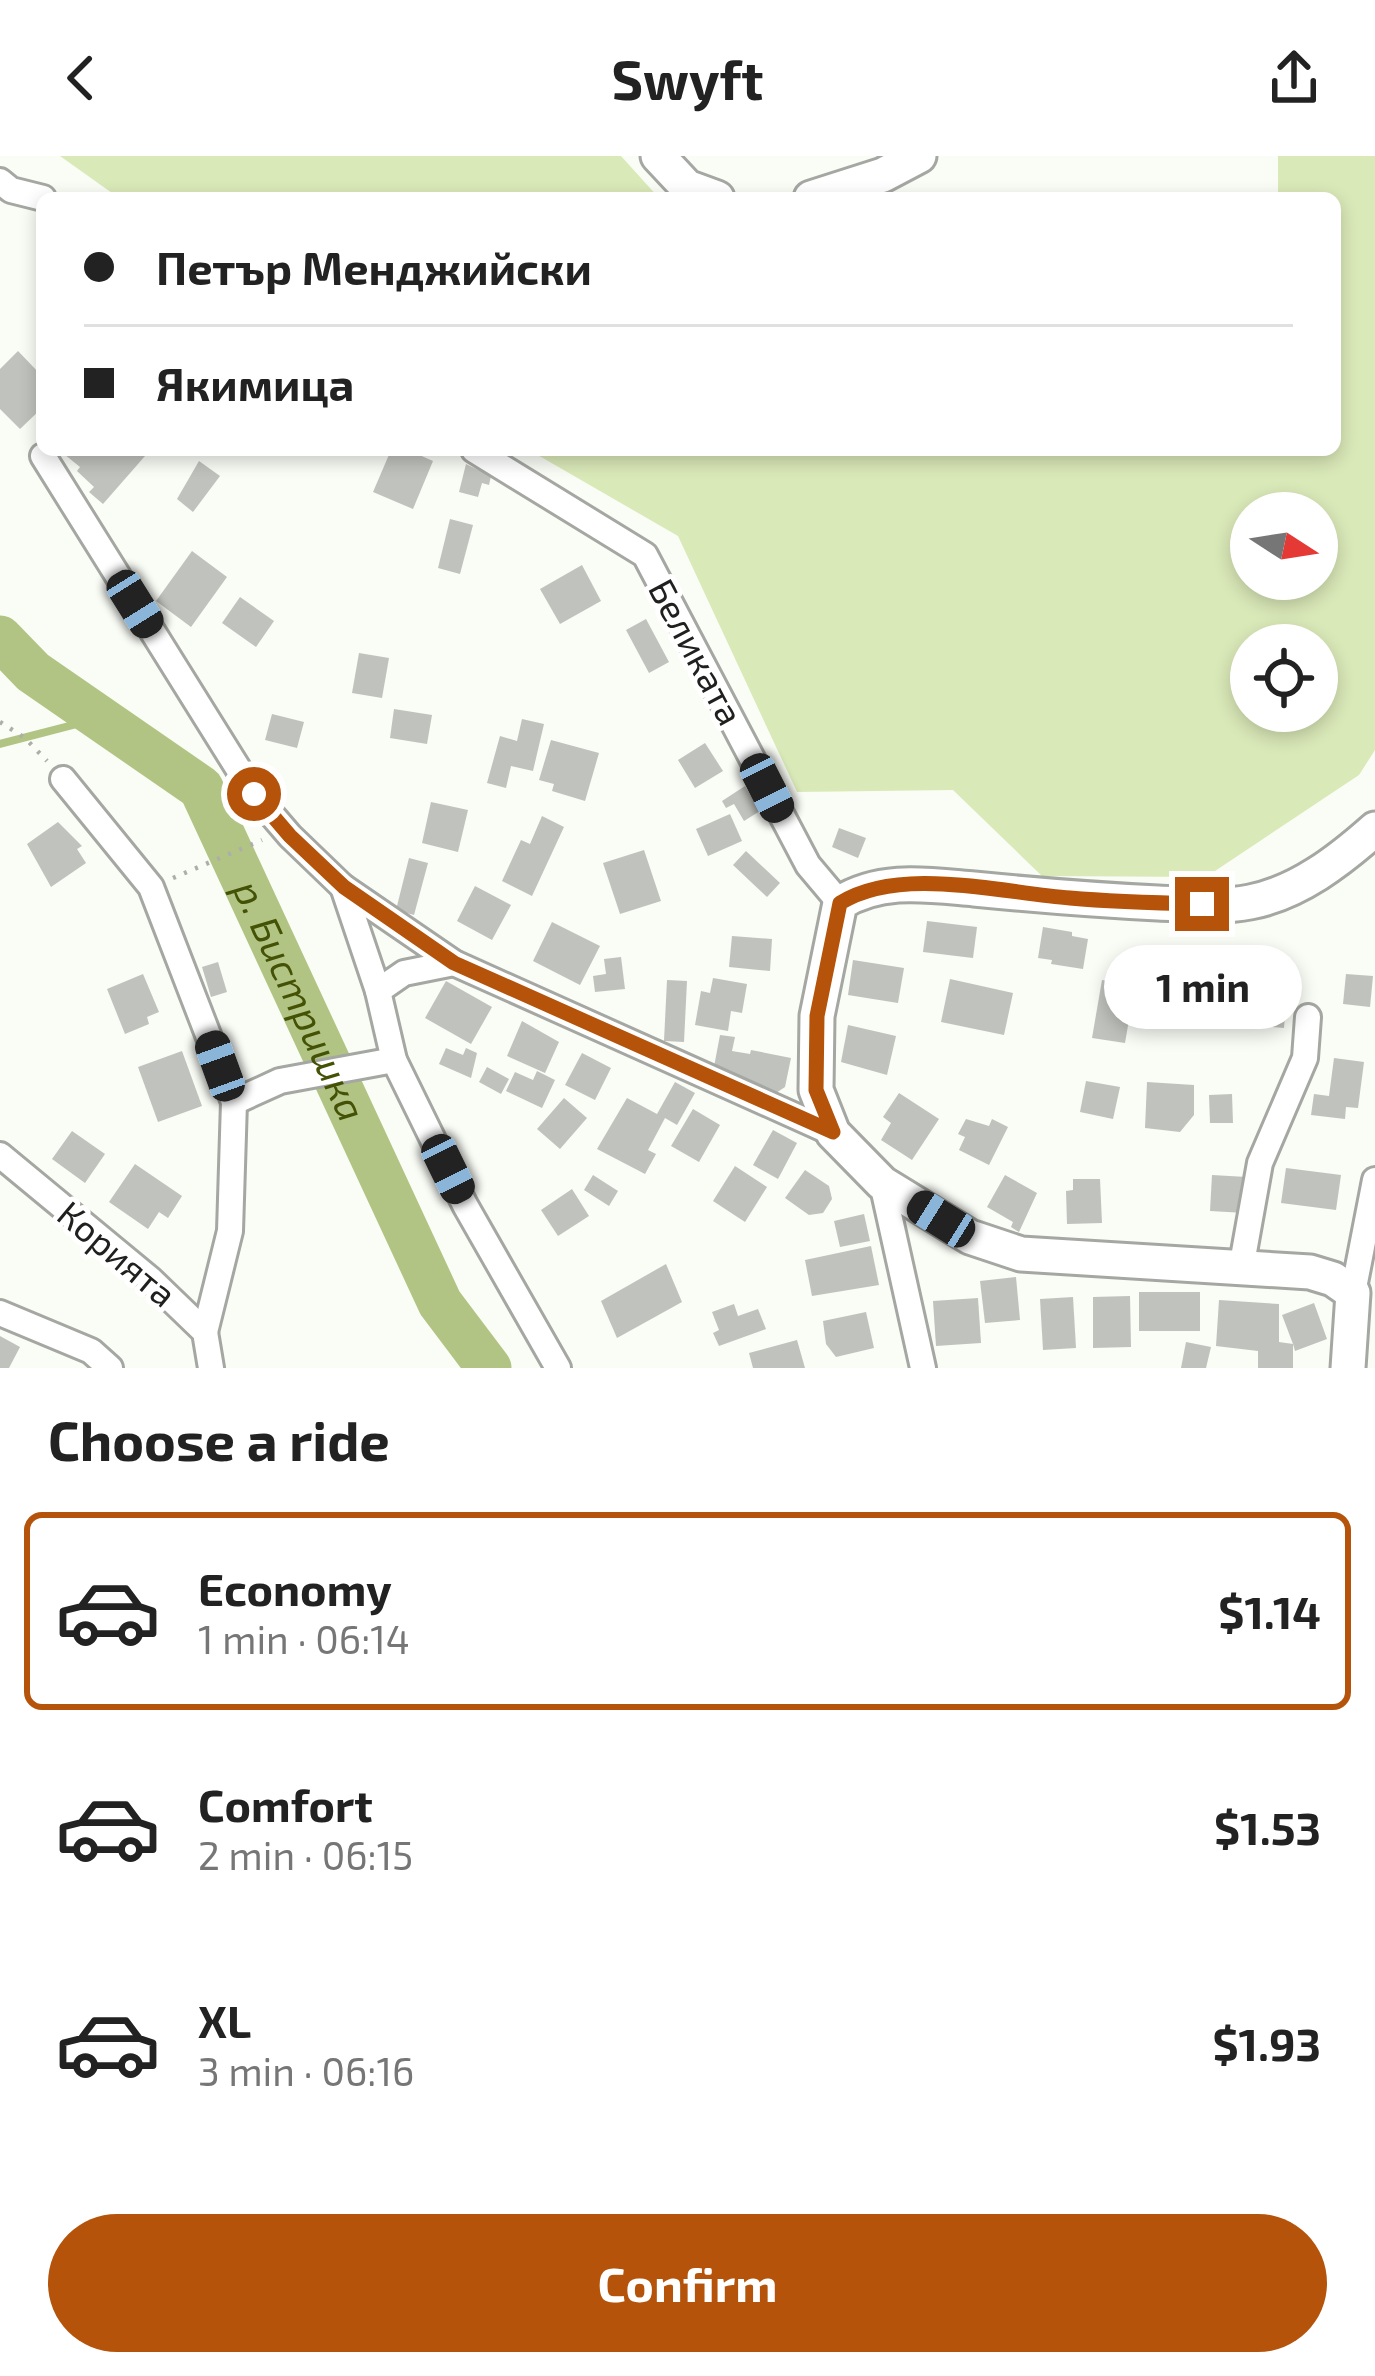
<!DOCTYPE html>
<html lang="en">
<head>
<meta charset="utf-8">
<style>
	:root { --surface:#fff; --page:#f6f6f6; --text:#222; --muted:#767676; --line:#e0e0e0; --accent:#b45309 }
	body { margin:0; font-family:"Exo 2",sans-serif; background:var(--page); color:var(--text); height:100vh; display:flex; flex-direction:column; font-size:45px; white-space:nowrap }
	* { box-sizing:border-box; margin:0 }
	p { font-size:39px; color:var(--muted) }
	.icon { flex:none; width:66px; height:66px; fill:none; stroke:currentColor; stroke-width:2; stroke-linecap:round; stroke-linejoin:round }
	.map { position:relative; height:1212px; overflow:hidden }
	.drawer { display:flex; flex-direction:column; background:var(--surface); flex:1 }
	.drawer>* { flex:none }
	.banner { position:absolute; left:36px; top:36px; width:1305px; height:264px; border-radius:18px; box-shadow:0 6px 18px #0003; display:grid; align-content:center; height:264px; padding:0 48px; background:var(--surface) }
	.needle { width:78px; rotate:102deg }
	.tools { position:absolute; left:1230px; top:336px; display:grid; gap:24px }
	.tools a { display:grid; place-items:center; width:108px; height:108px; border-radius:50%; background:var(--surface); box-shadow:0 6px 18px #0003; font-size:60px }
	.end { position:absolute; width:54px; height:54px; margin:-27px; border:15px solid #b45309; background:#fff; box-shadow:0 0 0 6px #fff }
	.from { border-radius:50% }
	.bubble { position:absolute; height:84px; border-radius:42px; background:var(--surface); box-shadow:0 6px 18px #0003; font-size:39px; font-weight:700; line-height:84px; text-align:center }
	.car { position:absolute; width:36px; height:72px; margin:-36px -18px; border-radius:15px; box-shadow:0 0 9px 3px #0007; background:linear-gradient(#222 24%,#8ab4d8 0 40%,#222 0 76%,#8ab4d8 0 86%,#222 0) }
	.banner b { display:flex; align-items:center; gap:42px; height:114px; font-size:45px }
	.banner b+b { border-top:3px solid var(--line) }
	.banner i { width:30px; height:30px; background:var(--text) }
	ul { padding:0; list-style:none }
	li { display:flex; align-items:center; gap:36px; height:198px; margin:0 24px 18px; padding:0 24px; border:6px solid transparent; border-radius:18px }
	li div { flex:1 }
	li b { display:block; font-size:45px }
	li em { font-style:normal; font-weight:700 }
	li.on { border-color:var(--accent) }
	li>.icon { width:108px; height:108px; stroke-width:1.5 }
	h2 { padding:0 48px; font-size:54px; line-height:144px }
	.primary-button { display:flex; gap:24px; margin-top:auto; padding:24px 48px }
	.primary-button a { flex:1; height:138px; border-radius:72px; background:var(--accent); color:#fff; font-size:48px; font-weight:700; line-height:138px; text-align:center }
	header { display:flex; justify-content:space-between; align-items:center; height:156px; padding:0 48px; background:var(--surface); font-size:54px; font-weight:700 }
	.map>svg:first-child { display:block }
</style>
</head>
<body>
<header><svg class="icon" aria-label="back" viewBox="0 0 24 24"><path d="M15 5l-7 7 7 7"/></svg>Swyft<svg class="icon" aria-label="share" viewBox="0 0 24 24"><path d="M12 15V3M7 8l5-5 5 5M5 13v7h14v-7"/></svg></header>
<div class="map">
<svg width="1375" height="1212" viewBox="0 0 1375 1212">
	<rect width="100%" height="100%" fill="#fafcf6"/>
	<g fill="#dae9b8" fill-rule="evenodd">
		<path d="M 60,0 L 621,0 L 659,42 L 119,42 Z"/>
		<path d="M 1278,0 L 1375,0 L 1375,594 L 1359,619 L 1206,721 L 1042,720 L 953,634 L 797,636 L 678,380 L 529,294 L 1335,294 L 1335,42 L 1278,42 ZM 1251,357 L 1317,357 L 1317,423 L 1251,423 ZM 1251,489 L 1317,489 L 1317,555 L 1251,555 Z"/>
	</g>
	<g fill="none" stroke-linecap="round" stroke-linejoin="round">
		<path stroke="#b2c483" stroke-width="8" d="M 0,588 L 100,562"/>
		<path stroke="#b2c483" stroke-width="45" id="s1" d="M 0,482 L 33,516 L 201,632 L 440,1147 L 489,1212"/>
	</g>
	<g fill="#c0c2bd">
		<path d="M 18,195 L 42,220 L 42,252 L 20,273 L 0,253 L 0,213 Z"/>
		<path d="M 59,294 L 138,294 L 145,300 L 103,348 L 89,336 L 94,331 L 77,315 L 80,311 Z"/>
		<path d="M 391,294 L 408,294 L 433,305 L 413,353 L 373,336 Z"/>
		<path d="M 199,305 L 220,320 L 193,356 L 177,343 Z"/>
		<path d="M 466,308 L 491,320 L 489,329 L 482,327 L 478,341 L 459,336 Z"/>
		<path d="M 450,363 L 473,369 L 460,418 L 438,412 Z"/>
		<path d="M 192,395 L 227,421 L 191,471 L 156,445 Z"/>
		<path d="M 582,409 L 601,445 L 560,468 L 540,433 Z"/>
		<path d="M 240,441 L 274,465 L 256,491 L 222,467 Z"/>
		<path d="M 646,463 L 669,506 L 649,517 L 626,474 Z"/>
		<path d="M 359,497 L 389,502 L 382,542 L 352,537 Z"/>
		<path d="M 394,553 L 432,559 L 427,588 L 390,582 Z"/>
		<path d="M 272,558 L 304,566 L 297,592 L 265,584 Z"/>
		<path d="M 522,563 L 544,568 L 533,615 L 511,610 L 506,632 L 487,627 L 500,580 L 517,585 Z"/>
		<path d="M 551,584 L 599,597 L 585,645 L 552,635 L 554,628 L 539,624 Z"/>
		<path d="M 705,587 L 723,615 L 695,632 L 678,604 Z"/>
		<path d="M 745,630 L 760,655 L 744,665 L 734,648 L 726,652 L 722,645 Z"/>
		<path d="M 431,646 L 468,654 L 458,696 L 422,687 Z"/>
		<path d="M 730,658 L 742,685 L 708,700 L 696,673 Z"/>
		<path d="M 542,660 L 564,671 L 532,740 L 502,725 L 521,684 L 530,688 Z"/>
		<path d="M 58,666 L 82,690 L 77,693 L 86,707 L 51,731 L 27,688 Z"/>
		<path d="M 839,672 L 866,682 L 858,702 L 832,691 Z"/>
		<path d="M 644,694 L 661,745 L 620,758 L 603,707 Z"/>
		<path d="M 746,695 L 780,727 L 767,741 L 733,709 Z"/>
		<path d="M 409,702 L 428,707 L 414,759 L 396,754 Z"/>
		<path d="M 475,730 L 511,749 L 492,784 L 457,765 Z"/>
		<path d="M 927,765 L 977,771 L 973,802 L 923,796 Z"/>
		<path d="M 552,766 L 600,790 L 580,829 L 533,805 Z"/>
		<path d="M 1043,771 L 1072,776 L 1072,780 L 1088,783 L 1083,813 L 1051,808 L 1052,804 L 1038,802 Z"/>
		<path d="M 732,780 L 772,783 L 770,815 L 729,811 Z"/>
		<path d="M 621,801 L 625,833 L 595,836 L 593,820 L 606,818 L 604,803 Z"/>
		<path d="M 853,804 L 904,812 L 898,847 L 848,839 Z"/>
		<path d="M 218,806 L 227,836 L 211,841 L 202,811 Z"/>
		<path d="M 143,818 L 159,856 L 147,861 L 149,868 L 125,878 L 107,833 Z"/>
		<path d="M 1346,818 L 1373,820 L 1370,851 L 1343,848 Z"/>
		<path d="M 713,822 L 747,828 L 742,857 L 731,855 L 728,875 L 695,869 L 701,835 L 710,837 Z"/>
		<path d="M 950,823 L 1013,837 L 1004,879 L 941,866 Z"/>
		<path d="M 667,824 L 687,825 L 684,886 L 664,885 Z"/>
		<path d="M 1102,824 L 1135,829 L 1125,887 L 1092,882 Z"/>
		<path d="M 446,825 L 492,851 L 471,888 L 425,862 Z"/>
		<path d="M 1265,833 L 1287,835 L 1284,872 L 1261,870 Z"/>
		<path d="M 1179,842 L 1203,846 L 1199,869 L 1176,866 Z"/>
		<path d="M 522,865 L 559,886 L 545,917 L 507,900 Z"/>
		<path d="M 848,869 L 896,880 L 887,919 L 841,906 Z"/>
		<path d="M 720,879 L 735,881 L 732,895 L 750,898 L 751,894 L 791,902 L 785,931 L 770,941 L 713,916 Z"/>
		<path d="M 446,892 L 463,899 L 466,892 L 477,897 L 471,922 L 439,908 Z"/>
		<path d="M 182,895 L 202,950 L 158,966 L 138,911 Z"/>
		<path d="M 582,897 L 611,912 L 595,944 L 565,929 Z"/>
		<path d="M 1334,902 L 1364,906 L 1358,952 L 1346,951 L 1345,963 L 1311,959 L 1314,938 L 1329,940 Z"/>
		<path d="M 487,911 L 509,923 L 501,938 L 479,926 Z"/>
		<path d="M 537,915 L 555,924 L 542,952 L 506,935 L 515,916 L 533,924 Z"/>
		<path d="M 1086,925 L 1120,931 L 1113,963 L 1080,956 Z"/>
		<path d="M 675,926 L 695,937 L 677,969 L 665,962 L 648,994 L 656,998 L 645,1018 L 597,993 L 627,942 L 657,958 Z"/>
		<path d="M 1147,926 L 1194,929 L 1194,959 L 1180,976 L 1145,972 Z"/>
		<path d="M 899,937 L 939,963 L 912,1004 L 881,984 L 891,967 L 883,961 Z"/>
		<path d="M 1232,938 L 1233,967 L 1210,967 L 1209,939 Z"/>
		<path d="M 564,942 L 587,962 L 560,993 L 537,973 Z"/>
		<path d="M 693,953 L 720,969 L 699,1006 L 671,990 Z"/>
		<path d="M 966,963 L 989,970 L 992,963 L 1008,971 L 989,1009 L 959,994 L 965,981 L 958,978 Z"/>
		<path d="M 773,974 L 797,987 L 778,1023 L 753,1009 Z"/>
		<path d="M 72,975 L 105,998 L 85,1027 L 52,1003 Z"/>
		<path d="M 135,1008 L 182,1040 L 168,1062 L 159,1056 L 148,1073 L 109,1046 Z"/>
		<path d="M 735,1010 L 767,1031 L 745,1066 L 713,1045 Z"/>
		<path d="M 1286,1012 L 1341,1019 L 1336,1054 L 1281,1047 Z"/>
		<path d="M 805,1014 L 829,1030 L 832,1043 L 823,1057 L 809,1059 L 785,1042 Z"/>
		<path d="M 593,1019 L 618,1035 L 609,1050 L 584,1034 Z"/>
		<path d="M 1005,1019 L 1037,1037 L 1019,1076 L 1011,1071 L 1013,1066 L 987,1051 Z"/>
		<path d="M 1212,1019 L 1247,1021 L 1245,1057 L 1210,1055 Z"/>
		<path d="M 1073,1023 L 1100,1023 L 1102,1067 L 1067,1068 L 1066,1035 L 1073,1034 Z"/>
		<path d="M 572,1033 L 589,1060 L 558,1080 L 541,1054 Z"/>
		<path d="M 864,1058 L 870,1085 L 840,1091 L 834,1065 Z"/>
		<path d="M 871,1090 L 879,1129 L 812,1140 L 805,1104 Z"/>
		<path d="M 666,1108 L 682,1146 L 617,1182 L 601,1145 Z"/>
		<path d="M 1016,1121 L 1020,1164 L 985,1167 L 980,1125 Z"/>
		<rect x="1139" y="1136" width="61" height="39"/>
		<path d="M 1130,1140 L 1131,1191 L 1093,1192 L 1093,1141 Z"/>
		<path d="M 1073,1141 L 1076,1192 L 1043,1194 L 1040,1143 Z"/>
		<path d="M 978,1142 L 981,1187 L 936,1190 L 933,1145 Z"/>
		<path d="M 1219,1144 L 1279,1148 L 1279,1186 L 1293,1188 L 1282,1159 L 1314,1147 L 1327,1183 L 1295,1195 L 1293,1188 L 1293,1212 L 1258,1212 L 1258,1195 L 1216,1190 Z"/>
		<path d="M 734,1148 L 738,1160 L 758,1153 L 766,1173 L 719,1190 L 713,1177 L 719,1174 L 712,1156 Z"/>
		<path d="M 866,1156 L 874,1192 L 836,1201 L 826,1188 L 823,1165 Z"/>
		<path d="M 0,1180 L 20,1191 L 9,1212 L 0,1212 Z"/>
		<path d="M 797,1184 L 805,1212 L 753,1212 L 749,1197 Z"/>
		<path d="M 1186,1186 L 1211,1191 L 1206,1212 L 1181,1212 Z"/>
	</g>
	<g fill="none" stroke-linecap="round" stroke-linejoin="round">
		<defs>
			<g id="street">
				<path d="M 0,25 L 11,34 L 43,42"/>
				<path d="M 474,294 L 645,399 L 808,709 L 840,747"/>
				<path d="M 43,300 L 254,638 L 290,680 L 343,731 L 454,807 L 833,977"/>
				<path d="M 63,623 L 151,731 L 234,946 L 230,1075 L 205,1176"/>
				<path d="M 343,731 L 378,835 L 394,904 L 465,1049 L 558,1212"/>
				<path d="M 378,835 L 404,817 L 454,807"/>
				<path d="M 234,946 L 280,925 L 394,904"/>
				<path d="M 0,999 L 150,1123 L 205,1176 L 211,1212"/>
				<path d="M 882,1027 L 923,1212"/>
				<path d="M 1241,1113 L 1260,1007 L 1305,902 L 1308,861"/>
				<path d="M 1353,1137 L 1375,1024"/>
				<path d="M 0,1157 L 91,1195 L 110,1212"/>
			</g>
			<g id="secondary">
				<path d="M 658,0 L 687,31 L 717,42"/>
				<path d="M 811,42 L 883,19 L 919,0"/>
				<path d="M 1348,1212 L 1353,1137 L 1333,1123 L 1310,1116 L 1021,1098 L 970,1081 L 882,1027 L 833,977 L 816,934 L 817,860 L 840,747 C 881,721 928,729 974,733 C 1035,739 1096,744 1158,747 C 1187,748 1220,752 1250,746 C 1298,737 1340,704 1375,673"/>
			</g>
		</defs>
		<use href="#street" stroke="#a5a7a2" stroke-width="30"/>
		<use href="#secondary" stroke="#a5a7a2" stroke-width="39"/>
		<g stroke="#adaeaa" stroke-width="4.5" stroke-dasharray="3 9" stroke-linecap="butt">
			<path d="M 0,566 L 25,582 L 47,605"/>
			<path d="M 173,722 L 262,684"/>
		</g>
		<use href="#street" stroke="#fff" stroke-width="24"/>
		<use href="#secondary" stroke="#fff" stroke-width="33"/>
	</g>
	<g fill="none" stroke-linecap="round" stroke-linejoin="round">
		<path stroke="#b45309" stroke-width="15" d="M 254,638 L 290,680 L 344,731 L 454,807 L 833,976 L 816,934 L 817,860 L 840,747 C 901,709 1002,737 1070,742 C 1114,746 1158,747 1202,748"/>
	</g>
	<g text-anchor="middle" stroke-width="10" stroke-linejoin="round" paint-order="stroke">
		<g font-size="36" fill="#20201e" stroke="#fff">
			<text transform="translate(696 496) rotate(62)" y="13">Беликата</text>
			<text transform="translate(117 1098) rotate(40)" y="13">Корията</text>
		</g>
		<g font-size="39" font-style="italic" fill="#435205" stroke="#fff">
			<text dy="14" stroke="none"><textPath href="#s1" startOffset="486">р. Бистришка</textPath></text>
		</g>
	</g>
</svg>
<div class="tools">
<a><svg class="needle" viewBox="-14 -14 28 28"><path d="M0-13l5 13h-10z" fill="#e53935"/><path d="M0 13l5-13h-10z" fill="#767676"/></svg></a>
<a><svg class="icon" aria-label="locate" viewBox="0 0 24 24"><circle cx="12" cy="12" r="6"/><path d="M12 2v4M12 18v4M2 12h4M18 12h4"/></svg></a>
</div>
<i class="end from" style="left:254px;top:638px"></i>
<i class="end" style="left:1202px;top:748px"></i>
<div class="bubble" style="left:1104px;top:789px;width:198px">1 min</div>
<i class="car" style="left:135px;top:448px;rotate:148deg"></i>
<i class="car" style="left:767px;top:632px;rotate:153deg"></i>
<i class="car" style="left:220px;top:910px;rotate:340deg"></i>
<i class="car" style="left:448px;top:1013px;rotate:154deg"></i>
<i class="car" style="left:941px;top:1063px;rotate:302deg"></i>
<div class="banner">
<b><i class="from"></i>Петър Менджийски</b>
<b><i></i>Якимица</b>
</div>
</div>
<section class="drawer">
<h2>Choose a ride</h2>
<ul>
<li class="on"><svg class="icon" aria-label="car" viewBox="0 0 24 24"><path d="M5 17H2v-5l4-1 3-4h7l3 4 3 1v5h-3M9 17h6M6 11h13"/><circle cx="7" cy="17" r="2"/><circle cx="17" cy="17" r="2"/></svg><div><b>Economy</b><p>1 min · 06:14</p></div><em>$1.14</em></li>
<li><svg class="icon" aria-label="car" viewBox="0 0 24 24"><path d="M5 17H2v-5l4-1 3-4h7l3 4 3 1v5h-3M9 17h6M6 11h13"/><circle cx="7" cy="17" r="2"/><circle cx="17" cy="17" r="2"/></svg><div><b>Comfort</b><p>2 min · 06:15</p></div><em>$1.53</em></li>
<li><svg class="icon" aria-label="car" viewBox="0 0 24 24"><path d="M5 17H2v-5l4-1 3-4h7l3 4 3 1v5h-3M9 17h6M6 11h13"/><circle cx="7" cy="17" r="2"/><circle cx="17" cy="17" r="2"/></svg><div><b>XL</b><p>3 min · 06:16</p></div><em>$1.93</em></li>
</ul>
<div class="primary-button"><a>Confirm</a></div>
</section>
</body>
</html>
